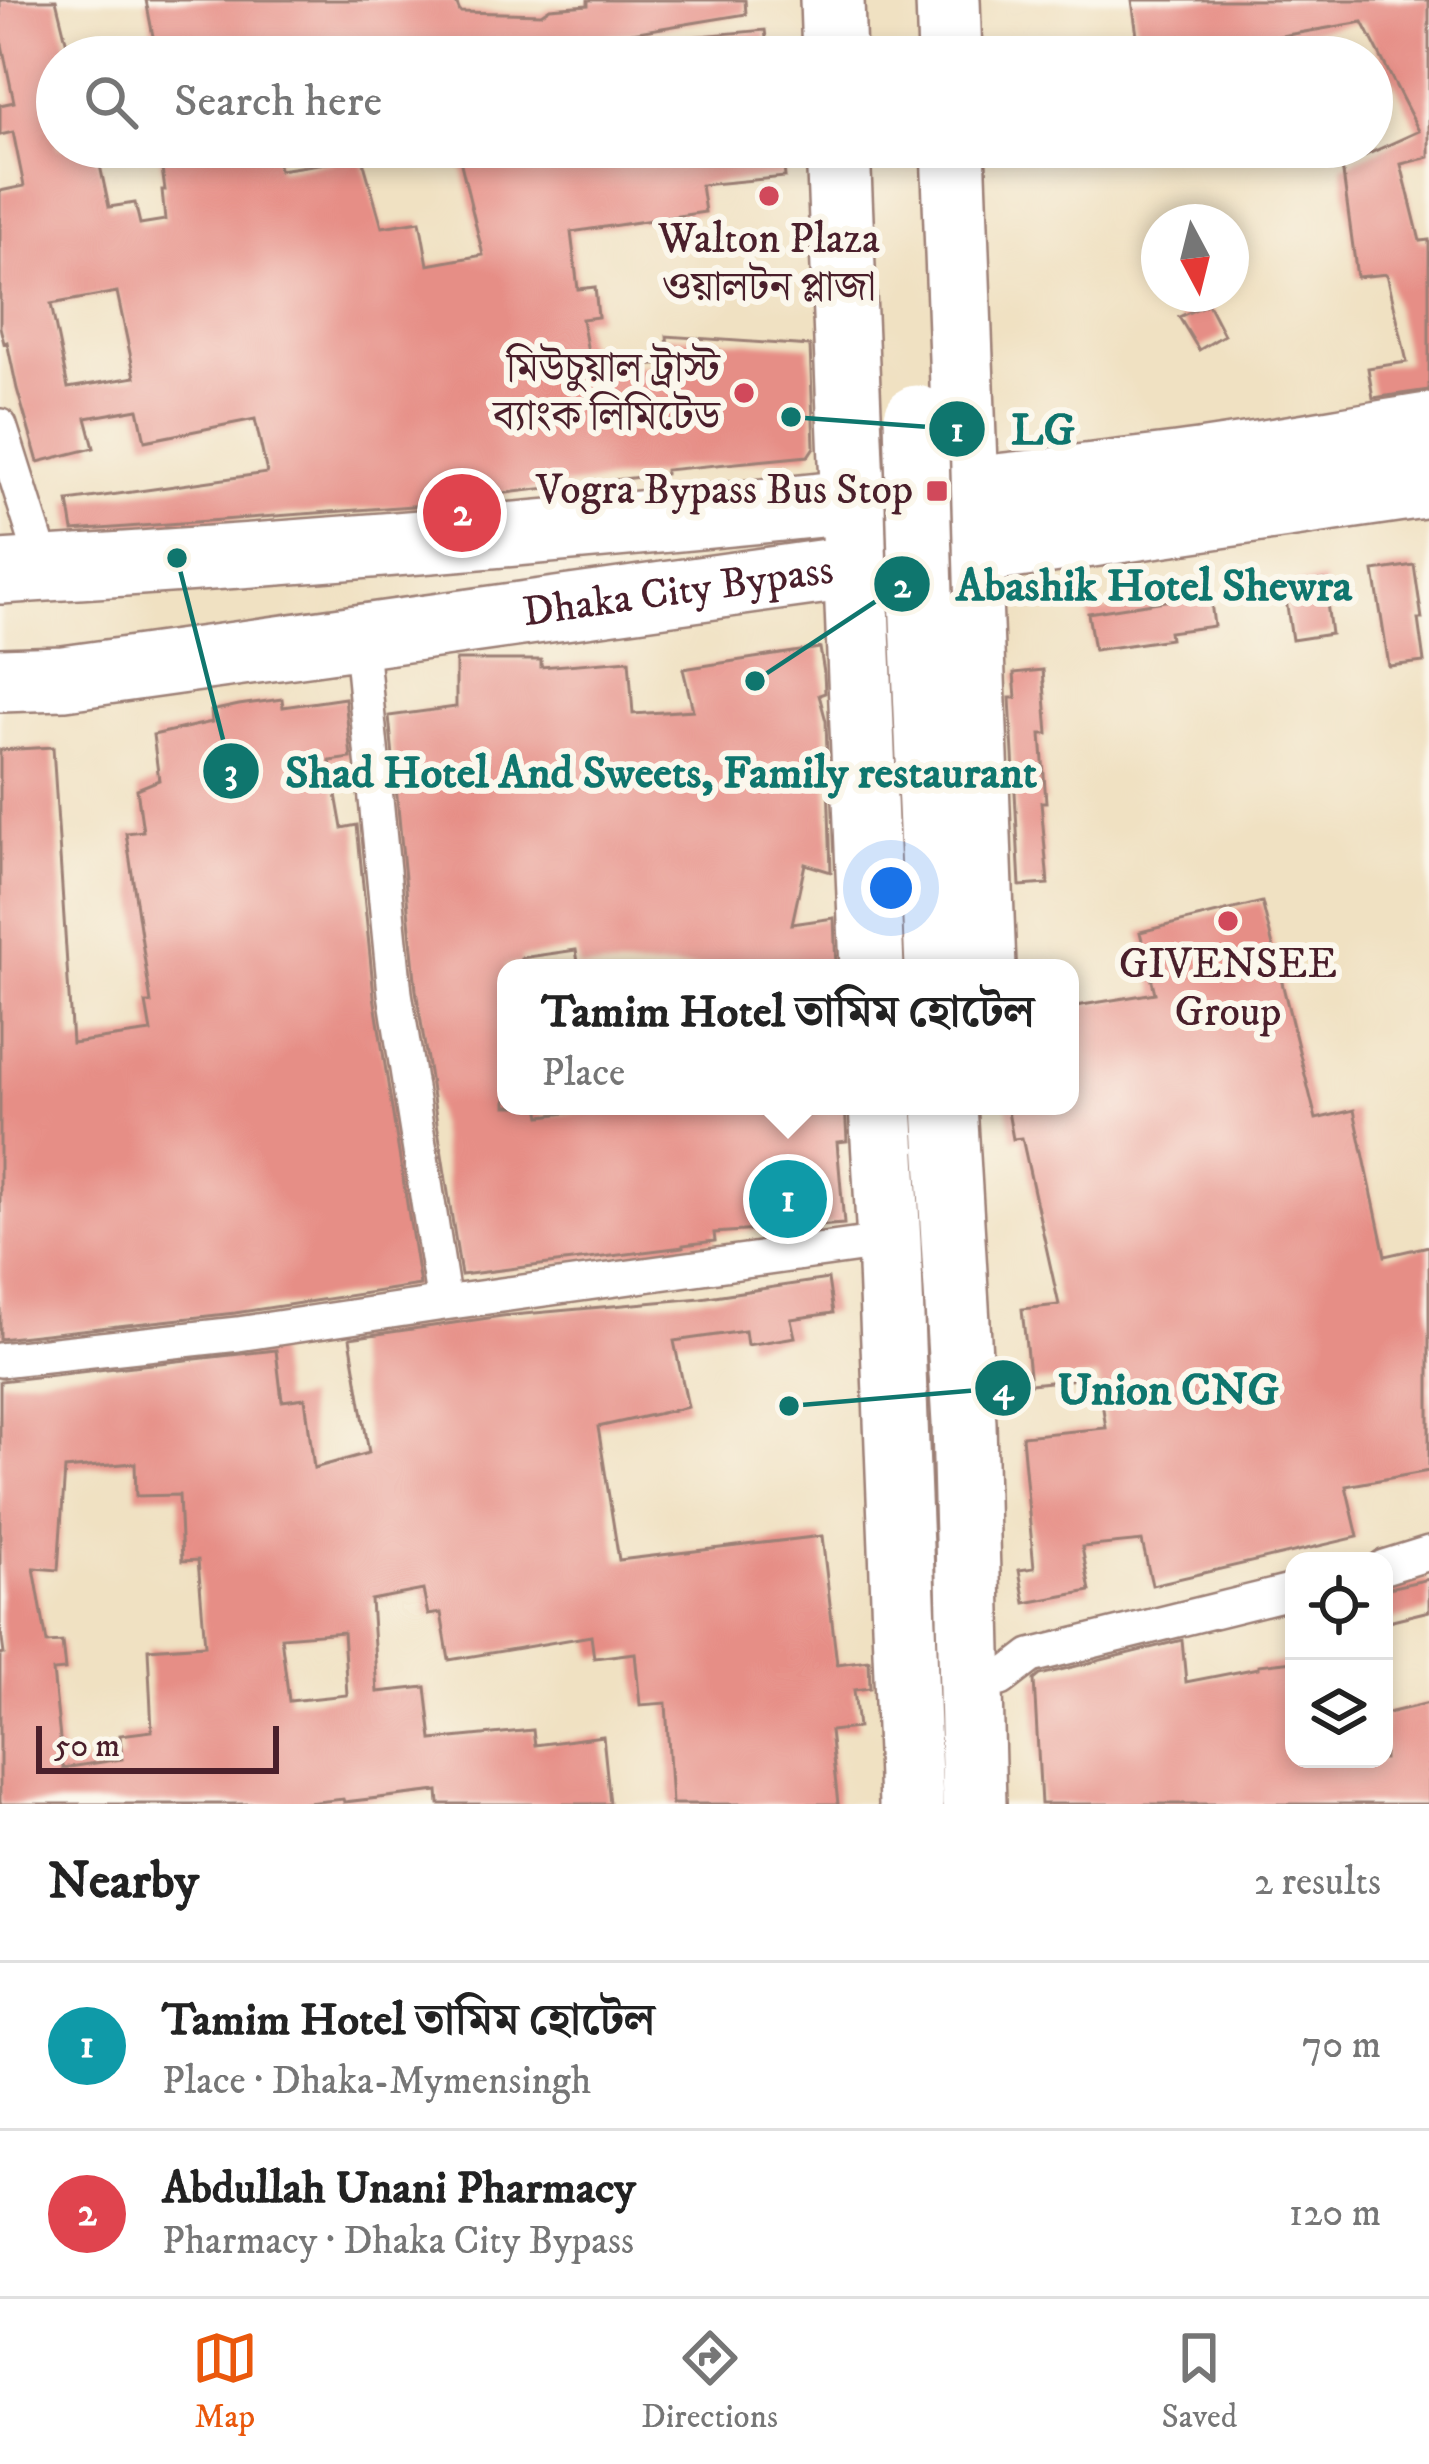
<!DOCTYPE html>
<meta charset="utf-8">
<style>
body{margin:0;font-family:"IM FELL DW Pica","Noto Serif Bengali",serif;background:#f2f2f2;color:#222}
.controls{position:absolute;right:36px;bottom:36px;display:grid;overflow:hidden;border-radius:24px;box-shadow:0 6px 18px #0003}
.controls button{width:108px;height:108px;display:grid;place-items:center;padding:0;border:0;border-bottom:3px solid #e0e0e0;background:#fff;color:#222;font:60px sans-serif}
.compass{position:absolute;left:1141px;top:204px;width:108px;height:108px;border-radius:50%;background:#fff;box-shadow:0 6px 18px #0003;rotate:173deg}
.scale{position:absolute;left:36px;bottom:30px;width:243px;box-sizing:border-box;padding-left:12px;border:6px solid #4a1f2b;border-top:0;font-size:33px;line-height:42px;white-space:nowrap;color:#4a1f2b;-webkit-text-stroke:9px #fbf7ec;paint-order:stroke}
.you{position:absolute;left:891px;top:888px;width:42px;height:42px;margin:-30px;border:9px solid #fff;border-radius:50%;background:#1a73e8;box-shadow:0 0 0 18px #1a73e833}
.badge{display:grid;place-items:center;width:78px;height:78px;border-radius:50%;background:#ea580c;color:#fff;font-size:39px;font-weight:700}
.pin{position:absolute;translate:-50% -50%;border:6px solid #fff;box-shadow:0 3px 12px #0006}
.popup{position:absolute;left:497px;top:959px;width:582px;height:156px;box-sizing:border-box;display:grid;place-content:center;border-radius:24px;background:#fff;filter:drop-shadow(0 3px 9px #0005);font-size:39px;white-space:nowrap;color:#767676}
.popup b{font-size:45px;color:#222}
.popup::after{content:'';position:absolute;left:50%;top:100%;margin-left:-24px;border:24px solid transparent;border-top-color:#fff}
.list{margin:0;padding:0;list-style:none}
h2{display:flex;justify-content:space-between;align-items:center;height:156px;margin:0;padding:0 48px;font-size:51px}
h2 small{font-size:39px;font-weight:400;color:#767676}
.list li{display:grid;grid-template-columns:78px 1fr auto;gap:36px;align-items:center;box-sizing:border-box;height:168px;padding:0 48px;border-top:3px solid #e0e0e0}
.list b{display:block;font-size:45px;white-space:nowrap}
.list p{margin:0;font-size:39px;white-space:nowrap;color:#767676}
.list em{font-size:39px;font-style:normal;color:#767676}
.icon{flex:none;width:66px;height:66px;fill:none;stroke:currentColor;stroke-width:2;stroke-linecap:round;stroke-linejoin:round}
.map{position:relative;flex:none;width:1429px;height:1804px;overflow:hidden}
.search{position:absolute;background:#fff;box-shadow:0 6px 18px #0003;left:36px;right:36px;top:36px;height:132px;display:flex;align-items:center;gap:30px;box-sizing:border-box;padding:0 42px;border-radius:66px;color:#767676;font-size:45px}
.sheet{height:492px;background:#fff}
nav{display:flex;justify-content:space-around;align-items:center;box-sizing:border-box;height:168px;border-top:3px solid #e0e0e0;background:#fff;font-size:33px;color:#767676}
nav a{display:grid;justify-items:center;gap:6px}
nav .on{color:#ea580c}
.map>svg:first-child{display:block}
</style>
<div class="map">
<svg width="1429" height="1804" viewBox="0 0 1429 1804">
<rect width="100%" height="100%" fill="#fbf7ec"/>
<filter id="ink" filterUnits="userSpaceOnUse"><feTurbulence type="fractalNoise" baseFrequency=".00833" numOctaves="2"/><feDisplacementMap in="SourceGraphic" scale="24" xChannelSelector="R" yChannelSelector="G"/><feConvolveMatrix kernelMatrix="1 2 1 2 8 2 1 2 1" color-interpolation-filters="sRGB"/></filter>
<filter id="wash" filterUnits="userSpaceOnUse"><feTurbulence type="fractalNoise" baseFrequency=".004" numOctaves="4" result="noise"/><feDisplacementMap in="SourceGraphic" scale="48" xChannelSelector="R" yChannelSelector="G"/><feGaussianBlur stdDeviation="2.7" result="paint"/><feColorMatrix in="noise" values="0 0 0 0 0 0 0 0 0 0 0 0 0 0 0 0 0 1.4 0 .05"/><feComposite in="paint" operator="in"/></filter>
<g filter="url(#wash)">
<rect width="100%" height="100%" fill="#f0e1c2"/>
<g id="blocks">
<path fill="#e68e86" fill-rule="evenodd" d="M0,0H56L70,57H57V147H96L109,207L135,203L140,224L165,220L162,190H165L159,147H275L279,170L333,162L332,158L360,150L382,227L420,221L428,265L483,255L457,147H782L785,177L701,185L705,212L571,232L578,289L595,287L598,317L582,319L591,369L669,364L667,336L810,346L814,447L808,456L665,470V474L439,501V504L73,531L68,501L267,473L255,419L145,441L138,409L86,418L94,448L38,462L17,389L7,342L4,343L0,327V191L24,186L13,132L0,135V105L14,102L0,35ZM117,292L135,377L68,388L51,304Z
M146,0H455L460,12L541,14L550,8L588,5V0H745L746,14L584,41L586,57H157Z
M1132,0H1429V157L1401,164L1420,241L1429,240V390L1373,398L1368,368L1407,362L1387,274L1357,277L1342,166L1419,131L1363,22L1246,42L1248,52L1208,57H1140Z
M765,30L768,54L677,57L676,38Z
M1208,304L1224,335L1199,350L1179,317Z
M1414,565L1422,619H1418L1424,662L1389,666L1374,571Z
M1324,580L1331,634L1292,640L1284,586Z
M1210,594L1214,626L1169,632L1170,639L1094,650L1088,613Z
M820,648L824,673L825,693L819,695L826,721L831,872L805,864L792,924L834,918L836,968H579L576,950L521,958L522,964L506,966V1106H539L541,1116L599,1109V1106H845L847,1141L837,1142L844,1224L714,1233L715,1241L683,1245V1247L461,1275L416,990L389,716L456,707V660H541V667L629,660L633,714L693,710L683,669Z
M1043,670L1048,734H1041L1046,802H1041L1048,884L1020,886L1010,698H1016L1014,673Z
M345,698L351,758L330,761L342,828L357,825L374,996L420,1285L235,1313L0,1339V750L53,747L72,1043L151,1032L146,1003H151L126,833L143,831L137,789L159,780L153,735L212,722L211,711L239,705L282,699L283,707Z
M1262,902L1316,1119L1354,1110L1385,1256L1429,1246V1471L1346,1486L1358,1537L1152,1585L1142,1541L1082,1547L1090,1591L1025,1603L1019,1570L1034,1568L1022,1436L1106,1428L1098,1377L1030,1384L1022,1309L1059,1305L1022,1138L1013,1139L1007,1106H1070V1007L1155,993L1140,932Z
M828,1279L833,1313L791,1319L795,1337L747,1345L745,1331L674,1341L688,1407L598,1427L619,1560L822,1536L837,1664L869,1660L870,1688L854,1690L858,1728L830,1731L838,1804H672L666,1703L640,1705L635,1653L594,1658L591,1636L449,1660L441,1613L428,1615L423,1590L371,1600L377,1692L426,1687L432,1740L533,1730L535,1745L603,1736L610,1804H439L438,1791L344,1802L343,1799L298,1804H0V1655L4,1654L0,1625V1381L276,1350L282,1401L305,1398L314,1468L369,1453L350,1338L502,1316L701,1298ZM135,1463L136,1496L179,1495L182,1561L198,1560L205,1645L148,1649L152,1731L120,1735L122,1759L63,1768L53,1671L65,1670L62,1642L47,1643L34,1568L58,1570L65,1469ZM343,1632L347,1695L289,1701L281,1637Z
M1429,1579V1611L1384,1622V1589Z
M1182,1640L1186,1682L1258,1668V1665L1294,1661V1759H1384V1714L1429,1703V1804H1041L1034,1680L1040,1675Z"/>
</g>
</g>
<g filter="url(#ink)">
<use href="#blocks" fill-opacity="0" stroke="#9d8076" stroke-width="3"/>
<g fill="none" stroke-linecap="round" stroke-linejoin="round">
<defs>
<path id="street" d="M0,426L45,569
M360,636L395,993L444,1303L889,1241
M0,1360L238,1334L444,1303
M1384,1567L1429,1553
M1001,1679L1031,1656L1294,1591"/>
<g id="highway">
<path d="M832,0L834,57"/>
<path d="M948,0L950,57"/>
<path d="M838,147L872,968"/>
<path d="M953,147L984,968"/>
<path d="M0,572C393,548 786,513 1177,465C1262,454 1345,438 1429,425"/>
<path d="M921,595L937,968"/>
<path id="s1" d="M0,680L64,678L856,567L970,553L1429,485"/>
<path d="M881,1106L889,1241L911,1804"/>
<path d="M945,1106L964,1423L974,1804"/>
</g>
</defs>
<use href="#street" stroke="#9d8076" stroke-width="38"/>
<use href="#highway" stroke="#9d8076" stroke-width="68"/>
<use href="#street" stroke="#fff" stroke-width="33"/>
<use href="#highway" stroke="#fff" stroke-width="63"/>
<defs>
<path id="highway-bridge" d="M916,417L921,595"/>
</defs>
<use href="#highway-bridge" stroke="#9d8076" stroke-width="68" stroke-linecap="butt"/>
<use href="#highway-bridge" stroke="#fff" stroke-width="63"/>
</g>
</g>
<g fill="#d1495b" stroke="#fbf7ec" stroke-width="4.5">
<circle cx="769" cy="196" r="12"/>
<circle cx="744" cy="393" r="12"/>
<rect x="925" y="479" width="24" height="24" rx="6"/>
<circle cx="1228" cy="921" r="12"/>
</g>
<g text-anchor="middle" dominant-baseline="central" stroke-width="12" stroke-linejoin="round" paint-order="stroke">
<g font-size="42" fill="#4a1f2b" stroke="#fbf7ec">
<text x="769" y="240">Walton Plaza<tspan x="769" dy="48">ওয়ালটন প্লাজা</tspan></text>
<text x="720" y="369" text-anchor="end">মিউচুয়াল ট্রাস্ট<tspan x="720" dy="48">ব্যাংক লিমিটেড</tspan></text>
<text x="913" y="491" text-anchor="end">Vogra Bypass Bus Stop</text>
<text x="1228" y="965">GIVENSEE<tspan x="1228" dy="48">Group</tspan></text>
</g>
<g font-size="42" fill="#4a1f2b" stroke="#fbf7ec">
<text stroke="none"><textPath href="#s1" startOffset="684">Dhaka City Bypass</textPath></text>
</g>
</g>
<path fill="none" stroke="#0f766e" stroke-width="4.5" d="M791 417L957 429M755 681L902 584M177 558L231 771M789 1406L1003 1388"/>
<g fill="#0f766e" stroke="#fbf7ec" stroke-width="4.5">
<circle cx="791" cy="417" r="12"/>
<circle cx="755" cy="681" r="12"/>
<circle cx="177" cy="558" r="12"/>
<circle cx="789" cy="1406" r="12"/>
<circle cx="957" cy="429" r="30"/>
<circle cx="902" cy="584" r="30"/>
<circle cx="231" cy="771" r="30"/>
<circle cx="1003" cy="1388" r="30"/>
</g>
<g font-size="36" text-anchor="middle" font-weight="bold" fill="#fff">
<text x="957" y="441">1</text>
<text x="902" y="597">2</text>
<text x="231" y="783">3</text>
<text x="1003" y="1400">4</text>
</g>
<g font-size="45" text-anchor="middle" font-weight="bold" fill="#0f766e" stroke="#fbf7ec" stroke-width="12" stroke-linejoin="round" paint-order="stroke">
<text x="1043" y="444">LG</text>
<text x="1154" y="600">Abashik Hotel Shewra</text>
<text x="661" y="787">Shad Hotel And Sweets, Family restaurant</text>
<text x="1168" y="1404">Union CNG</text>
</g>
</svg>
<div class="controls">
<button><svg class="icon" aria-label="locate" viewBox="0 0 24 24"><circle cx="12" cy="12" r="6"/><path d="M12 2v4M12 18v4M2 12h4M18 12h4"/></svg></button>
<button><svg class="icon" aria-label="layers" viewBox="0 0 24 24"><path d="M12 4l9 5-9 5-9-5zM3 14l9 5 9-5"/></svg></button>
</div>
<svg class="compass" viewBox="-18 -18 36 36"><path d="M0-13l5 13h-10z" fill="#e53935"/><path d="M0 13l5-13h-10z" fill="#767676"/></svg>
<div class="scale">50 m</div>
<div class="you"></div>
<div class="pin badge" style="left:788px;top:1199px;background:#0f9aa8">1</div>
<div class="popup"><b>Tamim Hotel তামিম হোটেল</b>Place</div>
<div class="pin badge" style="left:462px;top:513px;background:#e0444e">2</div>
<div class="search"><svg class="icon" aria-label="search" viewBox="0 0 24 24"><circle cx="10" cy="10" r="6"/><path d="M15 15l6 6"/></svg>Search here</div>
</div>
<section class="sheet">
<h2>Nearby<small>2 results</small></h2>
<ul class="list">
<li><span class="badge" style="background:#0f9aa8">1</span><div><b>Tamim Hotel তামিম হোটেল</b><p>Place · Dhaka-Mymensingh</p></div><em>70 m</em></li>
<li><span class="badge" style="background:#e0444e">2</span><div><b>Abdullah Unani Pharmacy</b><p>Pharmacy · Dhaka City Bypass</p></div><em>120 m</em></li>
</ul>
</section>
<nav>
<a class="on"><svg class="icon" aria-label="map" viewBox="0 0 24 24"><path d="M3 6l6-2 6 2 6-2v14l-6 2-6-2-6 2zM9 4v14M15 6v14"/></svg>Map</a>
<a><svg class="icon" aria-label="directions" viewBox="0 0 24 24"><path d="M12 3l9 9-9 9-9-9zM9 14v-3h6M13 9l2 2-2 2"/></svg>Directions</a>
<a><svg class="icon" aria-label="saved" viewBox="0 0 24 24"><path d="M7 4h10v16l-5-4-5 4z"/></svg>Saved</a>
</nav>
